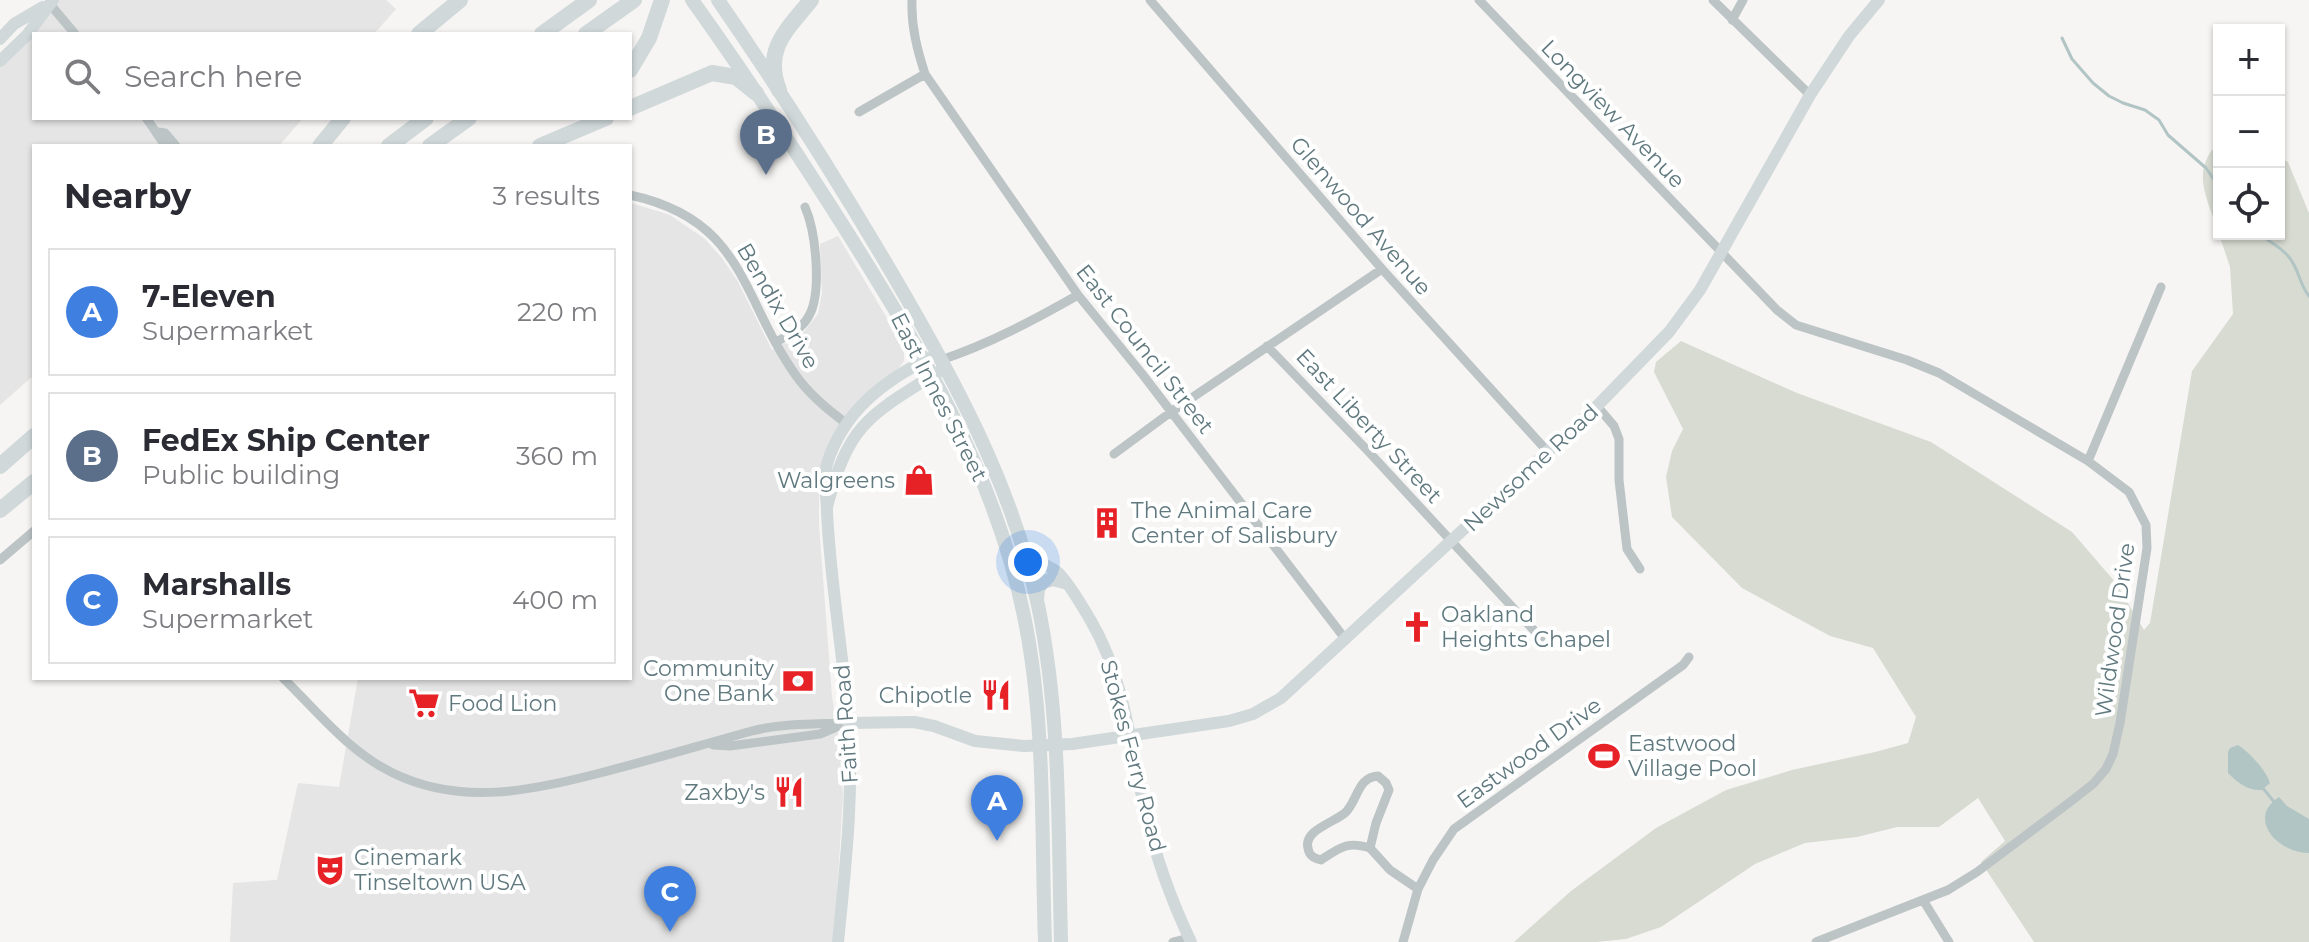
<!DOCTYPE html>
<meta charset="utf-8">
<style>
body{margin:0;font-family:Montserrat,sans-serif;background:#f2f2f3;color:#2b2b33}
.controls{position:absolute;right:24px;top:24px;display:grid;overflow:hidden;border-radius:0px;box-shadow:0 2px 6px #0004}
.controls button{width:72px;height:72px;display:grid;place-items:center;padding:0;border:0;border-bottom:2px solid #e1e1e2;background:#fff;color:#2b2b33;font:40px sans-serif}
.you{position:absolute;left:1028px;top:562px;width:28px;height:28px;margin:-20px;border:6px solid #fff;border-radius:50%;background:#1a73e8;box-shadow:0 0 0 12px #1a73e833}
.badge{display:grid;place-items:center;width:52px;height:52px;border-radius:50%;background:#e72226;color:#fff;font-size:26px;font-weight:700}
.pin{position:absolute;translate:-50% -66px;filter:drop-shadow(0 2px 4px #0008)}
.pin::after{content:'';position:absolute;top:42px;width:28px;height:24px;background:inherit;clip-path:polygon(0 0,100% 0,50% 100%)}
.list{margin:0;padding:0;list-style:none}
h2{display:flex;justify-content:space-between;align-items:center;height:104px;margin:0;padding:0 32px;font-size:34px}
h2 small{font-size:26px;font-weight:400;color:#7c7c81}
.list li{display:grid;grid-template-columns:52px 1fr auto;gap:24px;align-items:center;box-sizing:border-box;height:128px;margin:0 16px 16px;padding:0 16px;border:2px solid #e1e1e2;border-radius:0px}
.list b{display:block;font-size:30px;white-space:nowrap}
.list p{margin:0;font-size:26px;white-space:nowrap;color:#7c7c81}
.list em{font-size:26px;font-style:normal;color:#7c7c81}
.icon{flex:none;width:44px;height:44px;fill:none;stroke:currentColor;stroke-width:2;stroke-linecap:round;stroke-linejoin:round}
.map{position:relative;flex:none;width:2309px;height:942px;overflow:hidden}
.search{position:absolute;background:#fff;box-shadow:0 2px 6px #0004;left:32px;top:32px;width:600px;height:88px;display:flex;align-items:center;gap:20px;box-sizing:border-box;padding:0 28px;border-radius:0px;color:#7c7c81;font-size:30px}
.panel{position:absolute;background:#fff;box-shadow:0 2px 6px #0004;left:32px;top:144px;width:600px;height:536px;border-radius:0px}
.map>svg:first-child{display:block}
</style>
<div class="map">
<svg width="2309" height="942" viewBox="0 0 2309 942">
<rect width="100%" height="100%" fill="#f6f5f3"/>
<path fill="#e4e5e4" d="M52,0H386L396,9L374,34H34V118H303L279,146H34V375L0,405V61Z
M631,203L670,215L705,239L722,258L737,280L772,350L801,335L818,314L822,293L820,244L838,236L906,350L904,351V361L899,368L870,391L819,485V525L832,696L841,754L843,796L834,942H230L233,883L277,880L298,783L339,787L358,678H630Z"/>
<path fill="#d8dbd2" d="M2217,144H2219V233C2208,200 2190,173 2217,144Z
M2279,157L2288,162L2309,213V942H2034L1981,862L2005,841L1978,798L1939,827H1897L1857,837L1805,843L1755,864L1661,927L1626,939L1596,942H1514L1571,891L1656,828L1726,790L1792,770L1875,752L1908,743L1916,717L1873,648L1830,636L1742,588L1672,517L1666,477L1672,451L1683,429L1654,372L1656,362L1681,341L1797,393L1931,442L2072,532L2116,583L2144,630L2150,623L2192,371L2233,314L2230,267L2219,234H2279Z"/>
<path fill="#b2c5c5" d="M2238,745C2250,753 2266,770 2270,783L2262,790C2248,791 2238,783 2228,773V752L2230,748Z
M2279,797L2287,806L2309,819V853C2280,854 2245,819 2279,797Z"/>
<g fill="none" stroke-linecap="round" stroke-linejoin="round">
<path stroke="#b2c5c5" stroke-width="3" d="M2062,38L2072,59L2093,83L2109,96L2123,103L2145,110L2159,120L2168,135L2206,168L2219,187
M2260,234C2270,243 2284,248 2291,260C2299,271 2300,285 2309,296
M2262,787L2275,803"/>
<path stroke="#bdc4c6" stroke-width="9" d="M912,0C911,26 917,49 925,74L1078,295L1143,375L1346,640
M1150,0L1382,269L1548,452
M1479,0L1777,310L1796,325L1907,360L1939,373L2088,461L2129,492L2146,525L2147,548L2120,723L2113,754L2106,769L2093,784L2070,802L1977,872L1948,890L1816,942
M1713,0L1810,95
M49,3L75,34
M1732,20L1743,0
M859,112L925,74
M146,118C154,128 158,137 166,146
M158,132L165,133L176,146
M630,195C746,220 740,298 797,377C810,395 828,410 846,423
M776,342C787,336 800,330 807,319C823,297 816,232 805,207
M1267,346L1368,451L1541,638
M941,360C989,344 1034,320 1078,295
M1597,406L1614,426L1619,439V480L1627,549L1640,569
M1114,454L1171,412L1382,269
M2088,461L2161,287
M0,560L34,531
M283,678C317,711 349,752 393,773C460,806 531,791 600,773C651,760 701,745 752,731C782,723 817,724 848,723
M713,745L730,746L820,734L839,726
M1378,776L1386,783L1389,790L1376,823L1370,848C1347,841 1341,847 1321,860C1314,858 1309,856 1308,848C1303,830 1336,822 1346,812C1358,799 1358,777 1378,776Z
M1370,848L1390,870L1418,889
M1923,900L1949,942
M1173,942L1189,938
M1403,942L1418,889L1433,860L1454,829L1683,665L1689,657"/>
<path stroke="#d0d8d9" stroke-width="12" d="M0,39L14,24L43,7
M0,61L27,35L53,0
M827,507C849,422 870,415 940,371
M1025,552C1033,563 1045,563 1056,571C1066,578 1084,609 1091,621C1125,679 1131,750 1146,815C1156,858 1172,902 1191,942
M848,723L914,722L934,726L975,741L1024,746L1072,744L1229,721L1253,714L1281,698L1597,406L1669,332L1700,290L1810,95L1849,36L1879,0
M838,942C846,863 855,785 847,705C841,641 830,576 827,512C827,495 822,481 827,464C843,412 883,381 930,358"/>
<path stroke="#d0d8d9" stroke-width="14" d="M692,0C745,74 795,150 844,227C920,348 995,473 1024,616C1046,722 1041,834 1045,942
M718,0C780,90 838,181 893,275C954,379 1012,485 1038,605C1061,715 1058,830 1061,942
M1037,600L1038,589L1043,582L1053,579L1064,582"/>
<path stroke="#d0d8d9" stroke-width="16" d="M419,34L460,0
M542,34L589,0
M586,34L634,0
M630,70L649,38L662,0
M779,90C763,49 787,30 811,0
M630,108L712,73L736,77L756,93
M320,146L343,118
M389,146L426,118
M430,146L469,118
M540,146L606,118
M0,466L34,436
M0,510L34,482"/>
</g>
<defs>
<symbol id="shop-bare" viewBox="-9 -9 18 18"><path d="M-5-2.5h2.3a2.7 3.5 0 0 1 5.4 0H5L5.5 6h-11ZM-1.5-2.5h3a1.5 2.3 0 0 0-3 0Z" fill="#e72226" stroke="#fff" stroke-width="2.5" paint-order="stroke"/></symbol>
<symbol id="building-bare" viewBox="-9 -9 18 18"><path d="M-4-6H4V6H1V3H-1V6H-4ZM-2.5-4.3h1.7v1.8h-1.7ZM.8-4.3h1.7v1.8H.8ZM-2.5-1h1.7V.8h-1.7ZM.8-1h1.7V.8H.8Z" fill="#e72226" stroke="#fff" stroke-width="2.5" paint-order="stroke"/></symbol>
<symbol id="church-bare" viewBox="-9 -9 18 18"><path d="M-1.2-6h2.4v3.5h3.3v2.4h-3.3V6h-2.4V-.1h-3.3v-2.4h3.3Z" fill="#e72226" stroke="#fff" stroke-width="2.5" paint-order="stroke"/></symbol>
<symbol id="bank-bare" viewBox="-9 -9 18 18"><path d="M-6-4H6V4H-6ZM0-2.3a2.3 2.3 0 1 0 0 4.6a2.3 2.3 0 1 0 0-4.6Z" fill="#e72226" stroke="#fff" stroke-width="2.5" paint-order="stroke"/></symbol>
<symbol id="restaurant-bare" viewBox="-9 -9 18 18"><path d="M-5-6h1v4h1v-4h1v4h1v-4h1v5L-1.5 .5V6h-2V.5L-5-1ZM5-6V6H3V1.5H1.5Q1.5-4 5-6Z" fill="#e72226" stroke="#fff" stroke-width="2.5" paint-order="stroke"/></symbol>
<symbol id="supermarket-bare" viewBox="-9 -9 18 18"><path d="M-6-5.5h2.5l.6 2H6L4.5 2H-2.5L-4.4-4H-6ZM-1.5 3.2a1.3 1.3 0 1 0 .1 0ZM3 3.2a1.3 1.3 0 1 0 .1 0Z" fill="#e72226" stroke="#fff" stroke-width="2.5" paint-order="stroke"/></symbol>
<symbol id="stadium-bare" viewBox="-9 -9 18 18"><path d="M0-5a6.5 5 0 1 0 0 10a6.5 5 0 1 0 0-10ZM-3.5-1.8h7v3.6h-7Z" fill="#e72226" stroke="#fff" stroke-width="2.5" paint-order="stroke"/></symbol>
<symbol id="theatre-bare" viewBox="-9 -9 18 18"><path d="M-5-5.5Q0-4 5-5.5V0Q5 5 0 6Q-5 5-5 0ZM-3.3-2.5H-1v1.5H-3.3ZM1-2.5H3.3v1.5H1ZM-2.8 1Q0 5.5 2.8 1Z" fill="#e72226" stroke="#fff" stroke-width="2.5" paint-order="stroke"/></symbol>
</defs>
<g fill-rule="evenodd">
<use href="#shop-bare" x="897" y="458" width="44" height="44"/>
<use href="#building-bare" x="1085" y="501" width="44" height="44"/>
<use href="#church-bare" x="1395" y="605" width="44" height="44"/>
<use href="#bank-bare" x="776" y="659" width="44" height="44"/>
<use href="#restaurant-bare" x="974" y="673" width="44" height="44"/>
<use href="#supermarket-bare" x="402" y="681" width="44" height="44"/>
<use href="#stadium-bare" x="1582" y="734" width="44" height="44"/>
<use href="#restaurant-bare" x="767" y="770" width="44" height="44"/>
<use href="#theatre-bare" x="308" y="848" width="44" height="44"/>
</g>
<g text-anchor="middle" dominant-baseline="central" stroke-width="8" stroke-linejoin="round" paint-order="stroke">
<g font-size="22" fill="#60797f" stroke="#fff">
<text transform="translate(1613 114) rotate(46)">Longview Avenue</text>
<text transform="translate(1361 216) rotate(49)">Glenwood Avenue</text>
<text transform="translate(778 306) rotate(60)">Bendix Drive</text>
<text transform="translate(1145 349) rotate(52)">East Council Street</text>
<text transform="translate(939 397) rotate(63)">East Innes Street</text>
<text transform="translate(1369 426) rotate(47)">East Liberty Street</text>
<text transform="translate(1531 468) rotate(-43)">Newsome Road</text>
<text transform="translate(2115 630) rotate(-82)">Wildwood Drive</text>
<text transform="translate(846 724) rotate(-94)">Faith Road</text>
<text transform="translate(1529 753) rotate(-36)">Eastwood Drive</text>
<text transform="translate(1133 756) rotate(75)">Stokes Ferry Road</text>
</g>
<g font-size="22" fill="#60797f" stroke="#fff" text-anchor="start">
<text x="895" y="480" text-anchor="end">Walgreens</text>
<text x="1131" y="510">The Animal Care<tspan x="1131" dy="25">Center of Salisbury</tspan></text>
<text x="1441" y="614">Oakland<tspan x="1441" dy="25">Heights Chapel</tspan></text>
<text x="774" y="668" text-anchor="end">Community<tspan x="774" dy="25">One Bank</tspan></text>
<text x="972" y="695" text-anchor="end">Chipotle</text>
<text x="448" y="703">Food Lion</text>
<text x="1628" y="743">Eastwood<tspan x="1628" dy="25">Village Pool</tspan></text>
<text x="765" y="792" text-anchor="end">Zaxby's</text>
<text x="354" y="857">Cinemark<tspan x="354" dy="25">Tinseltown USA</tspan></text>
</g>
</g>
</svg>
<div class="controls">
<button>+</button>
<button>−</button>
<button><svg class="icon" aria-label="locate" viewBox="0 0 24 24"><circle cx="12" cy="12" r="6"/><path d="M12 2v4M12 18v4M2 12h4M18 12h4"/></svg></button>
</div>
<div class="you"></div>
<div class="pin badge" style="left:997px;top:841px;background:#3f7fe0">A</div>
<div class="pin badge" style="left:766px;top:175px;background:#5c6f8a">B</div>
<div class="pin badge" style="left:670px;top:932px;background:#3f7fe0">C</div>
<div class="search"><svg class="icon" aria-label="search" viewBox="0 0 24 24"><circle cx="10" cy="10" r="6"/><path d="M15 15l6 6"/></svg>Search here</div>
<section class="panel">
<h2>Nearby<small>3 results</small></h2>
<ul class="list">
<li><span class="badge" style="background:#3f7fe0">A</span><div><b>7-Eleven</b><p>Supermarket</p></div><em>220 m</em></li>
<li><span class="badge" style="background:#5c6f8a">B</span><div><b>FedEx Ship Center</b><p>Public building</p></div><em>360 m</em></li>
<li><span class="badge" style="background:#3f7fe0">C</span><div><b>Marshalls</b><p>Supermarket</p></div><em>400 m</em></li>
</ul>
</section>
</div>
